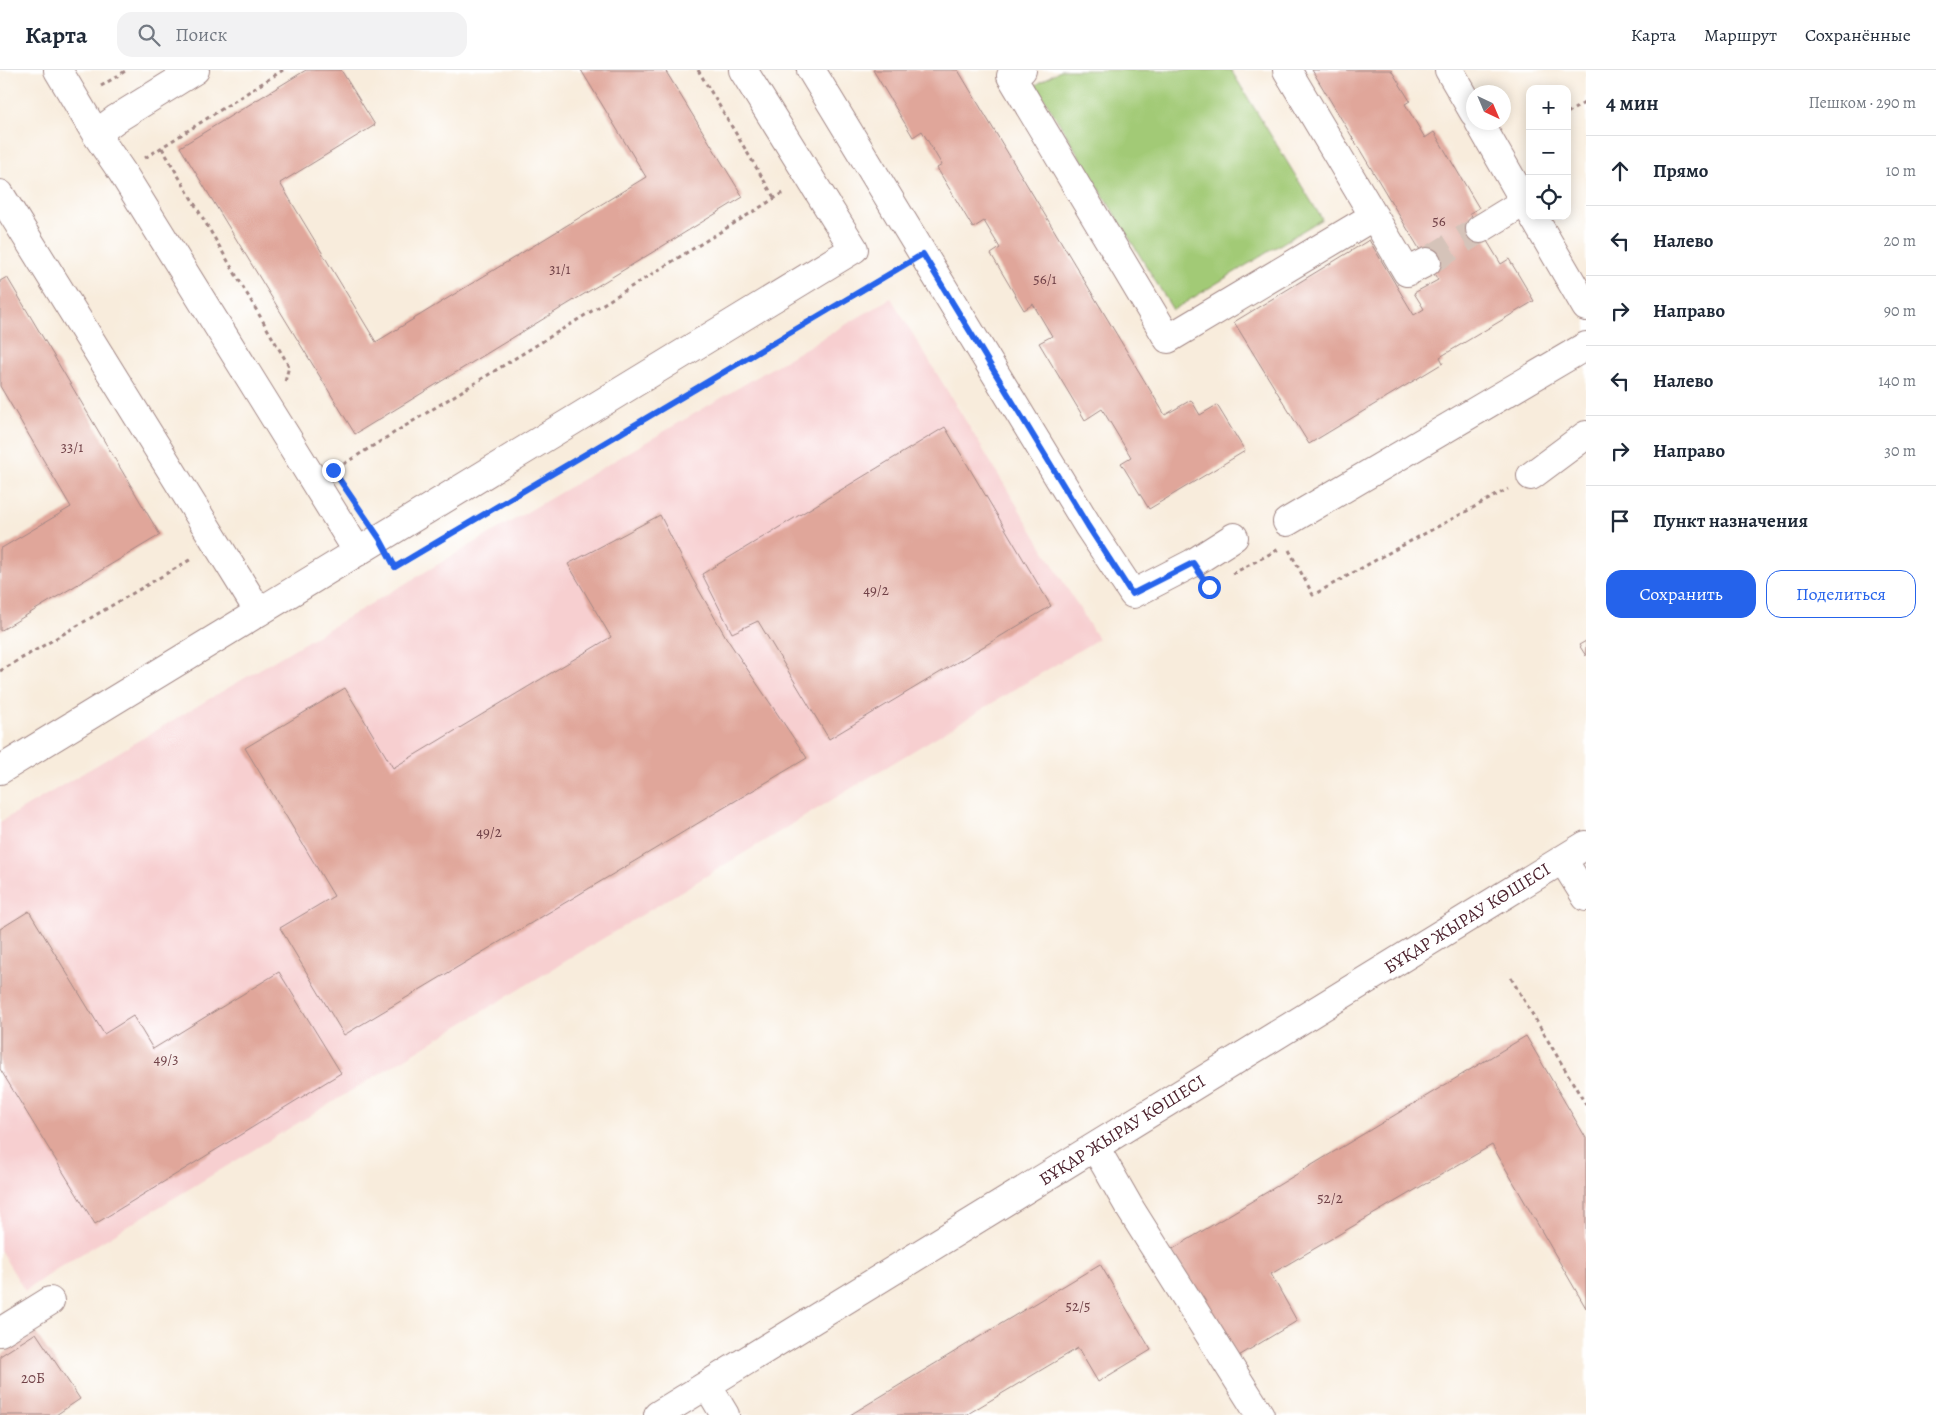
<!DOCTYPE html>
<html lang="ru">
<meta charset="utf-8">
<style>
body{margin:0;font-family:Alegreya,serif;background:#f2f2f3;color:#1f2937}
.controls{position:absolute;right:15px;top:15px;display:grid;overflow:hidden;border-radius:10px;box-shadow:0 2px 12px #0003}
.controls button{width:45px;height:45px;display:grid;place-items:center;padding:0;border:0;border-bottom:1px solid #e0e1e3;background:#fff;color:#1f2937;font:25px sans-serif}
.compass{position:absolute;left:1466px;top:15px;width:45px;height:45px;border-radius:50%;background:#fff;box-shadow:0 2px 12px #0003;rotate:136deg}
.stop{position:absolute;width:15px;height:15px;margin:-11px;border:4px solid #2563eb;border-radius:50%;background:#fff}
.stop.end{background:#2563eb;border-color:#fff;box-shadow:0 1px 5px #0008}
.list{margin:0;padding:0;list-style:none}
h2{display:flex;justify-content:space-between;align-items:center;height:65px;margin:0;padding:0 20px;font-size:21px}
h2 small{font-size:16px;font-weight:400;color:#747a83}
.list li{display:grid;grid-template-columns:32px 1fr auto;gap:15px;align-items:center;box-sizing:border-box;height:70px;padding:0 20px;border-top:1px solid #e0e1e3}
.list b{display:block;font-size:19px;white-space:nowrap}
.list em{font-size:16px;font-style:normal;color:#747a83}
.actions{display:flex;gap:10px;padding:15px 20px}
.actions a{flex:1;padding:11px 0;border:1px solid #2563eb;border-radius:15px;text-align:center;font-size:18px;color:#2563eb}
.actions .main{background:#2563eb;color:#fff}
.icon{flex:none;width:28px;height:28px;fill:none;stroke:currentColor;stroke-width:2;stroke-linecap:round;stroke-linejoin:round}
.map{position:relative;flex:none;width:1586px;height:1345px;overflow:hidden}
header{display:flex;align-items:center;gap:30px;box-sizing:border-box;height:70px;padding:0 25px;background:#fff;border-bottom:1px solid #e0e1e3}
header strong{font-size:24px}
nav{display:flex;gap:28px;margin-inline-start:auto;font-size:18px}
.search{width:350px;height:45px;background:#f2f2f3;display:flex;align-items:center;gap:12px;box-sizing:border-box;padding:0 18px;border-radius:15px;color:#747a83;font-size:19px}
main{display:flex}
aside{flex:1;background:#fff}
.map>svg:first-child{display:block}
</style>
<header>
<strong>Карта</strong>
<div class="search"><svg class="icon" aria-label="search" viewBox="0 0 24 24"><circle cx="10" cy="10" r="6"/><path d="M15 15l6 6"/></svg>Поиск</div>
<nav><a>Карта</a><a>Маршрут</a><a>Сохранённые</a></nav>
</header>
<main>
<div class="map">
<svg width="1586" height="1345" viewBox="0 0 1586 1345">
<rect width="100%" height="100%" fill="#fff"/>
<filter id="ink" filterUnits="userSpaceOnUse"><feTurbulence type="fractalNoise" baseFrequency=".02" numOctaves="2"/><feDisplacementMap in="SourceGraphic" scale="10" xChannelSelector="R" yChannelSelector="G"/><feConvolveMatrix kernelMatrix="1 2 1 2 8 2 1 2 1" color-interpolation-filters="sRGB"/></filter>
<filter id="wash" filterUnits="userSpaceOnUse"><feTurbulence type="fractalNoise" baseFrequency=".0096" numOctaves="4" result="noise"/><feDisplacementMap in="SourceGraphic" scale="20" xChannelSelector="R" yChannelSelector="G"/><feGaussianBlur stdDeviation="1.12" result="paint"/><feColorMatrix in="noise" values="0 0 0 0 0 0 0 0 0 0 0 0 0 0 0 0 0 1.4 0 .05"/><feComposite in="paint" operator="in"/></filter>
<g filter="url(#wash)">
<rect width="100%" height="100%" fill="#f8ecdc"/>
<path fill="#f7cfd0" d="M891,228L1098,569L55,1200L25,1221L0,1180V752Z"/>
<path fill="#a2ca76" stroke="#767450" d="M1060,0H1231L1322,149L1173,240L1036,15Z"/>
<g id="blocks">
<path fill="#e0a69a" d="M306,0H341L375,55L280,113L376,272L646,107L581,0H665L743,127L355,364L180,77Z
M873,0H958L1165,345L1191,330L1200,345L1217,335L1245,381L1149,439L1121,393L1131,387L1102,339L1085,350L1039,273L1052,266L1033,234L1024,240L991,184L1000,178L984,151L973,158L937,98L942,95L922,61L913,67Z
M1312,0H1391L1410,31L1405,34L1425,68L1434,62L1479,138L1470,143L1501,194L1509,189L1534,231L1440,287L1443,293L1309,374L1234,252L1369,170L1414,245L1424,239L1414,223L1438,210Z
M7,207L160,465L0,561V479L71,437L0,316V211Z
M945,357L1051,536L829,669L758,551L732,563L702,504Z
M660,445L692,508L727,569L807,688L344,965L280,858L334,826L245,678L345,618L393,698L611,567L568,494Z
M1586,571V586L1579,575Z
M29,841L104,964L133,946L153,979L279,902L341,1003L95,1154L0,999V859Z
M1526,966L1586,1068V1238L1492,1075L1271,1204L1297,1251L1237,1287L1171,1180Z
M1100,1194L1151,1280L1098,1312L1078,1278L966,1345H850Z
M36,1263L80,1329L56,1345H0V1286Z"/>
</g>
</g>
<g filter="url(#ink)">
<use href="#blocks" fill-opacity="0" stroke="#a18684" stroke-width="1"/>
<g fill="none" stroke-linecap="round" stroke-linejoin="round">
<path stroke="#d5c3b9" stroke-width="28" stroke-dasharray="28 14" stroke-linecap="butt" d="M1427,192L1480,159"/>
<defs>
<path id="minor" d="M58,0L96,64L122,102L358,482
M811,0L1088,456L1133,524L1193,493L1234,467
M1022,0L1011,6L1168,269L1374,146
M1287,0L1407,202L1427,192
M1449,0L1474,43
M1479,52L1530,141
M96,64L116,49L195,0
M0,124L259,542
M1533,146L1586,237
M1480,159L1524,132
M1531,406L1586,365
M1287,452L1586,276
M0,700L854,179L743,0
M1563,790L1586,827
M1095,1077L1131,1140L1260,1345
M0,1262L50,1231
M707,1315L725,1345
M658,1345L1586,775"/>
</defs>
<use href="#minor" stroke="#a18684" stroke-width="30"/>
<path stroke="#a18684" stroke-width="3" stroke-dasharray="4 4" stroke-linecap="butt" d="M698,0L775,129
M101,16L127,0
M1567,43L1586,32
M162,78L289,296L285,312
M145,88L283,0
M337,398L785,122
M1289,480L1313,525L1394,480L1508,419
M393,493L395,497L898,199
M1232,504L1279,479
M0,601L193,488
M1511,908L1586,1035"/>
<use href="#minor" stroke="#fff" stroke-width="28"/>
</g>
</g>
<g fill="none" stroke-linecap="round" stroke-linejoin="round" filter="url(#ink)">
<path stroke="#2563eb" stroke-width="6" d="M333,400L380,469L395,497L923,184L1088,456L1132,524L1193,493L1209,517"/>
</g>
<g text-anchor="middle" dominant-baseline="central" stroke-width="4" stroke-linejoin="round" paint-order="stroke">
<g font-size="15" fill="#704147">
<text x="1439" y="151">56</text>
<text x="560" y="199">31/1</text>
<text x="1045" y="209">56/1</text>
<text x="72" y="377">33/1</text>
<text x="876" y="520">49/2</text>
<text x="489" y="762">49/2</text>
<text x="166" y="989">49/3</text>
<text x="1330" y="1128">52/2</text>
<text x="1078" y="1236">52/5</text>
<text x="33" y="1308">20Б</text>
</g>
<g font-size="18" fill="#4a1f2b" stroke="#fff">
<text transform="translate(1467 848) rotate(-32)">БҰҚАР ЖЫРАУ КӨШЕСІ</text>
<text transform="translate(1122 1060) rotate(-32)">БҰҚАР ЖЫРАУ КӨШЕСІ</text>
</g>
</g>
</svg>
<div class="controls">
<button>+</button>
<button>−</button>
<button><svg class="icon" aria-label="locate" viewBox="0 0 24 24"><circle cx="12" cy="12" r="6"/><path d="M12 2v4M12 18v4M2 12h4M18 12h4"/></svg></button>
</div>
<svg class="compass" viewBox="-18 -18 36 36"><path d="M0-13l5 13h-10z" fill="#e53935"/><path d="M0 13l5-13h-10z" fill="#747a83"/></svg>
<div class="stop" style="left:1209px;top:517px"></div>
<div class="stop end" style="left:333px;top:400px"></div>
</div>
<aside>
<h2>4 мин<small>Пешком · 290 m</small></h2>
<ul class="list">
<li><svg class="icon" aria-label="ahead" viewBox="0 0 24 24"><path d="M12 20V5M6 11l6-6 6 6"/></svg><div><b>Прямо</b></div><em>10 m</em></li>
<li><svg class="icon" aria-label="left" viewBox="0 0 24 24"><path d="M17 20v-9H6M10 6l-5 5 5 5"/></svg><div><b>Налево</b></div><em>20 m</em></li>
<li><svg class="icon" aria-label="right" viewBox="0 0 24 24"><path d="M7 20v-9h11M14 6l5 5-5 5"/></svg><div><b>Направо</b></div><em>90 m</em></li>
<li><svg class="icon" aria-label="left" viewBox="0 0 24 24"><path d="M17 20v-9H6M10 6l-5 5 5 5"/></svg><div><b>Налево</b></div><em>140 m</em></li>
<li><svg class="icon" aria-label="right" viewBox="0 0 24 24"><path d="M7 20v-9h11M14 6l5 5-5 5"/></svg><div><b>Направо</b></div><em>30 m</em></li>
<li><svg class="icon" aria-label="arrive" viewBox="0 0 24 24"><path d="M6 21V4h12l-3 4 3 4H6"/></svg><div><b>Пункт назначения</b></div></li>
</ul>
<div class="actions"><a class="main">Сохранить</a><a>Поделиться</a></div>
</aside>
</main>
